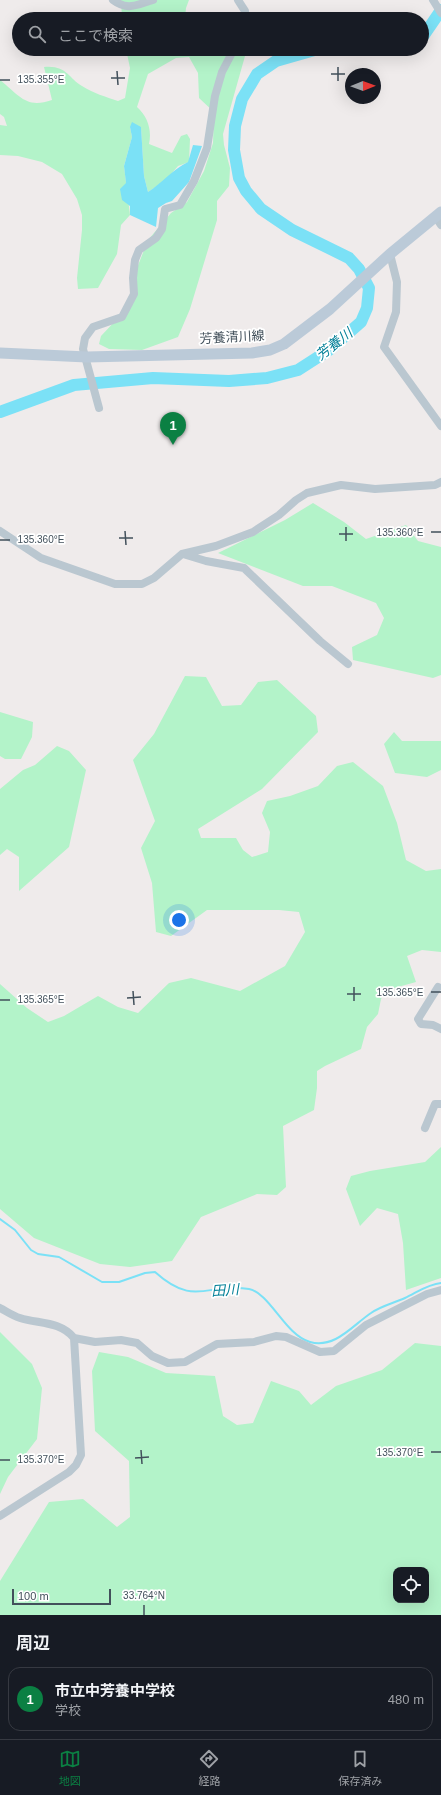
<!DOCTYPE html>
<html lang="ja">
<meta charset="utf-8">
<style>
body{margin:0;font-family:Helvetica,"Noto Sans JP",sans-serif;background:#242831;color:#f1f3f6}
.controls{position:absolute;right:12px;bottom:12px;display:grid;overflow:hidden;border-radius:8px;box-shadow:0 4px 16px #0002}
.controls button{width:36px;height:36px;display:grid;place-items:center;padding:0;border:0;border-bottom:1px solid #363941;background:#171b24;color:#f1f3f6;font:20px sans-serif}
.compass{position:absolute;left:345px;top:68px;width:36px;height:36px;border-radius:50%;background:#171b24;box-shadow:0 4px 16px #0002;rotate:89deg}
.scale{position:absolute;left:12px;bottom:10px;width:99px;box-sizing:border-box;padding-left:4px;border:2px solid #42505b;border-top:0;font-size:11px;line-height:14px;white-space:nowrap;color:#42505b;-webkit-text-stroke:3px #fff;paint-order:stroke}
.you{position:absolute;left:179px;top:920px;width:14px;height:14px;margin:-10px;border:3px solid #fff;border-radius:50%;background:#1a73e8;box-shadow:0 0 0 6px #1a73e833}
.badge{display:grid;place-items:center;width:26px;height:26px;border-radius:50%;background:#0b8043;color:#fff;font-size:13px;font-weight:700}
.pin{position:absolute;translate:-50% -33px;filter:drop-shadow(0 1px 2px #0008)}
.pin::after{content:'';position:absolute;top:21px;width:14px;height:12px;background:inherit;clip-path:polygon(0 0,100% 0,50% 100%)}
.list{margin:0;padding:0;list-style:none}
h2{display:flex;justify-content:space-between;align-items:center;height:52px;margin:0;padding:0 16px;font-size:17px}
h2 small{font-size:13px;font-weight:400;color:#9ea1a6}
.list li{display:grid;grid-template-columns:26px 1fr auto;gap:12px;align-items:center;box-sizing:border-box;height:64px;margin:0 8px 8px;padding:0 8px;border:1px solid #363941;border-radius:12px}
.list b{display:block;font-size:15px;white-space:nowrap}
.list p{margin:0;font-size:13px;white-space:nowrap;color:#9ea1a6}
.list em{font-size:13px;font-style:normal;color:#9ea1a6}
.icon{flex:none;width:22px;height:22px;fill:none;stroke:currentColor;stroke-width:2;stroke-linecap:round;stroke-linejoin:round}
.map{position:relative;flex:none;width:441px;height:1615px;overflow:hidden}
.search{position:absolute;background:#171b24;box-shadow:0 4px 16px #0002;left:12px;right:12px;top:12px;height:44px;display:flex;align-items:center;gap:10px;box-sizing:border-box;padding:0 14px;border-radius:22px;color:#9ea1a6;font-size:15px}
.sheet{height:124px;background:#171b24}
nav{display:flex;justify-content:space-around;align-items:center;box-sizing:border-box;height:56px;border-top:1px solid #363941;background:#171b24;font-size:11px;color:#9ea1a6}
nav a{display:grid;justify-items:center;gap:2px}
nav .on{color:#0b8043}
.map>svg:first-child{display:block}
</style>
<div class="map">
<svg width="441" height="1615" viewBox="0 0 441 1615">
<rect width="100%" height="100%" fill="#efebeb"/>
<path fill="#b3f3c9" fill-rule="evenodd" d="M121,0H189L186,8L185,19H122Z
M126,49H196L209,52L214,49H247L223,134L224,145L230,168L229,186L217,201V220L190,309L178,337L142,350L109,349L99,344L101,336L135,300L137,268L148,240L171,213L187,202L204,171L213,143L214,112L199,98L198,73L189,57L176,58L148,74L137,107C148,117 152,130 149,144L172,153L181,136L187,134L190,139L189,162L178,166L166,180L148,192L144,176L141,128L130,127L132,137L124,166L130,215L121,225L117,254L98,288L78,289L77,278L82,230V215L77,199L62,174L42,162L18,156L0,155V125L7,126L4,117L0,114V80C20,96 26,109 52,100L44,67C67,65 68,78 82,86C93,93 106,97 118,101L125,98L130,68Z
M313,503L344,522L366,539L406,525L418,541L441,547V675L433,678L353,660L352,647L377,635L384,618L376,603L332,586H303L218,553L285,520Z
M185,676L206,677L222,706L241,705L258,682L277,680L316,716L318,732L262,789L198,829L201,838H236L243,850L252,857L268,852L270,832L262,813L267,801L290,796L318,786L337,766L353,762L383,786L397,823L406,860L426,871L441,869V952L422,950L407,956L416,982L387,990L381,999L378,1014L367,1027L361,1049L325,1066L317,1071V1088L314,1110L283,1126L286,1187L277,1195L257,1194L201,1217L172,1261L130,1267L100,1264L34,1238L0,1209V984L27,1008L48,1022L64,1016L98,996L118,1007L138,1013L169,983L191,978L240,991L285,966L305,932L299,912L279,910H207L171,936L156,932L152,883L141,848L155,821L133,760L154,734Z
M0,712L33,722L32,737L21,759H5L0,756Z
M394,732L402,741H441V770L427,777L395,773L384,744Z
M57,746L69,751L86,770L69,847L19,891V857L7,849L0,855V789L23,770L35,765Z
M441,1147V1278L406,1290L403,1243L398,1214L377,1208L360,1226L346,1189L351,1176L370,1171L425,1162Z
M0,1332L32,1364L42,1388L37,1439L8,1477L0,1494Z
M415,1343L441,1346V1615H0V1581L49,1502L83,1499L117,1527L130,1517L129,1461L95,1431L92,1371L99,1352L128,1357L166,1373L215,1376L223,1416L237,1425L253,1423L271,1381L299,1391L311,1405L336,1386L382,1370ZM396,1570H426V1600H396Z"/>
<path fill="#7be1f6" d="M132,122L141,127L144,176L148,192C162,183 173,169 188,162L193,145L202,146L189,182L172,201L166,203L158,208L156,227L130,215V206L122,200L120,189L126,183L124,166L132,137L130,127Z"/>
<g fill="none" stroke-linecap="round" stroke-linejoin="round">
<path stroke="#7be1f6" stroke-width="2" d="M0,1219L15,1230L31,1250L38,1254L59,1257L102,1282H119L145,1273L155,1272C195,1308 207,1282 249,1289C270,1293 285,1335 310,1342C335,1349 353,1325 371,1313C381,1306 394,1303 405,1298C416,1293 428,1284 441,1283"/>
<path stroke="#7be1f6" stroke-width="12" d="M422,38L441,10
M353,49H376
M0,412L74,385L153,378L229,381L267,378L298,370L329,350L361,322L367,308L369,288L359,269L349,258L292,230L261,209L246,191L239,178L234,150L235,126L242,99L257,74L276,61L318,49"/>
<path stroke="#bac7d0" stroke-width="8" d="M113,0C128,11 136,5 153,0
M238,0L245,11L244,19
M433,0L441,13
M435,216L441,225
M390,254L397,282L396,312L384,347L441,426
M99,408L83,349L85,338L93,327L122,317L134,294L133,278L135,260L139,250L156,238L162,229L165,209L180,205L194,181L207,148L215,96L222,72L234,49
M0,531L41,558L115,584H142L154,578L182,554L216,546L253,532L279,515L296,500L307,493L341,485L375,489L435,485L441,482
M183,554L206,561L244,568L320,641L348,664
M438,987L418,1019L421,1024L433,1025L441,1029
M425,1128L435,1104H441
M0,1308C6,1311 13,1316 20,1318C39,1324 60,1321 74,1338L81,1455L76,1465L69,1472L0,1516
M74,1338L95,1342L121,1340L137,1343L152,1356L168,1363L185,1362L217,1344L254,1342L276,1336L286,1337L320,1352L334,1351L366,1325L427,1294L441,1290"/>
<path stroke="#bbcad8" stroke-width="11" d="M0,353L87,357L252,353L270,350L284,344L330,309L390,254L441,212"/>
</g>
<path fill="none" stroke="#42505b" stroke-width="1.5" d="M338,67V81M117,71L118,85M331,74H345M111,78H125M0,80H10M346,527V541M125,531L126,545M431,532H441M339,534H353M119,538H133M0,540H10M354,987V1001M133,991L134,1005M431,992H441M347,994H361M127,998L141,997M0,1000H10M141,1450L142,1464M431,1452H441M135,1458L149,1457M0,1460H10M144,1605V1615"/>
<g text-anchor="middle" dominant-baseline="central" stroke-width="3.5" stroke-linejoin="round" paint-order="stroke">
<g font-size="13" fill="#42505b" stroke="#fff">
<text transform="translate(232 337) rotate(-3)">芳養清川線</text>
</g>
<g font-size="14" font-style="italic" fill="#038098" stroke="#fff">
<text transform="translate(334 344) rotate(-38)">芳養川</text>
<text transform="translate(225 1290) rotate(-4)">田川</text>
</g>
</g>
<g font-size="10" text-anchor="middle" fill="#42505b" stroke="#fff" stroke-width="3.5" stroke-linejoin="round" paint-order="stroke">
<text x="41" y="83">135.355°E</text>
<text x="400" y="536">135.360°E</text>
<text x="41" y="543">135.360°E</text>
<text x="400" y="996">135.365°E</text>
<text x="41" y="1003">135.365°E</text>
<text x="400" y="1456">135.370°E</text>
<text x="41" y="1463">135.370°E</text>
<text x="144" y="1599">33.764°N</text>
</g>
</svg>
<div class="controls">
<button><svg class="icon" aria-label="locate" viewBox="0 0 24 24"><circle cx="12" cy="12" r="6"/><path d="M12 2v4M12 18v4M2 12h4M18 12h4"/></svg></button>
</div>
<svg class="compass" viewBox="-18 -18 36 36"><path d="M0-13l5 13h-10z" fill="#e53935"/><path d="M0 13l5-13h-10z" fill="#9ea1a6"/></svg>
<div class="scale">100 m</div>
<div class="you"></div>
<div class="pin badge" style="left:173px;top:445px">1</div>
<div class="search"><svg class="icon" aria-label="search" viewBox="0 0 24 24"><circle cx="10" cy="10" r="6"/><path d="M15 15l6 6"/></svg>ここで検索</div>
</div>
<section class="sheet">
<h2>周辺<small></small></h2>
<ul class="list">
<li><span class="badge">1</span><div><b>市立中芳養中学校</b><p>学校</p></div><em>480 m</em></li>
</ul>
</section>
<nav>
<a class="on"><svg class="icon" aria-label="map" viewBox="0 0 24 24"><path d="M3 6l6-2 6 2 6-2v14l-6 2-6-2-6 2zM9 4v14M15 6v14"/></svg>地図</a>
<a><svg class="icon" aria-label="directions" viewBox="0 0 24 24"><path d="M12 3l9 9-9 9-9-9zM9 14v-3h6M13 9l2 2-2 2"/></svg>経路</a>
<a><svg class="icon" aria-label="saved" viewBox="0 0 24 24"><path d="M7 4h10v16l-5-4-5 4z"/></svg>保存済み</a>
</nav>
